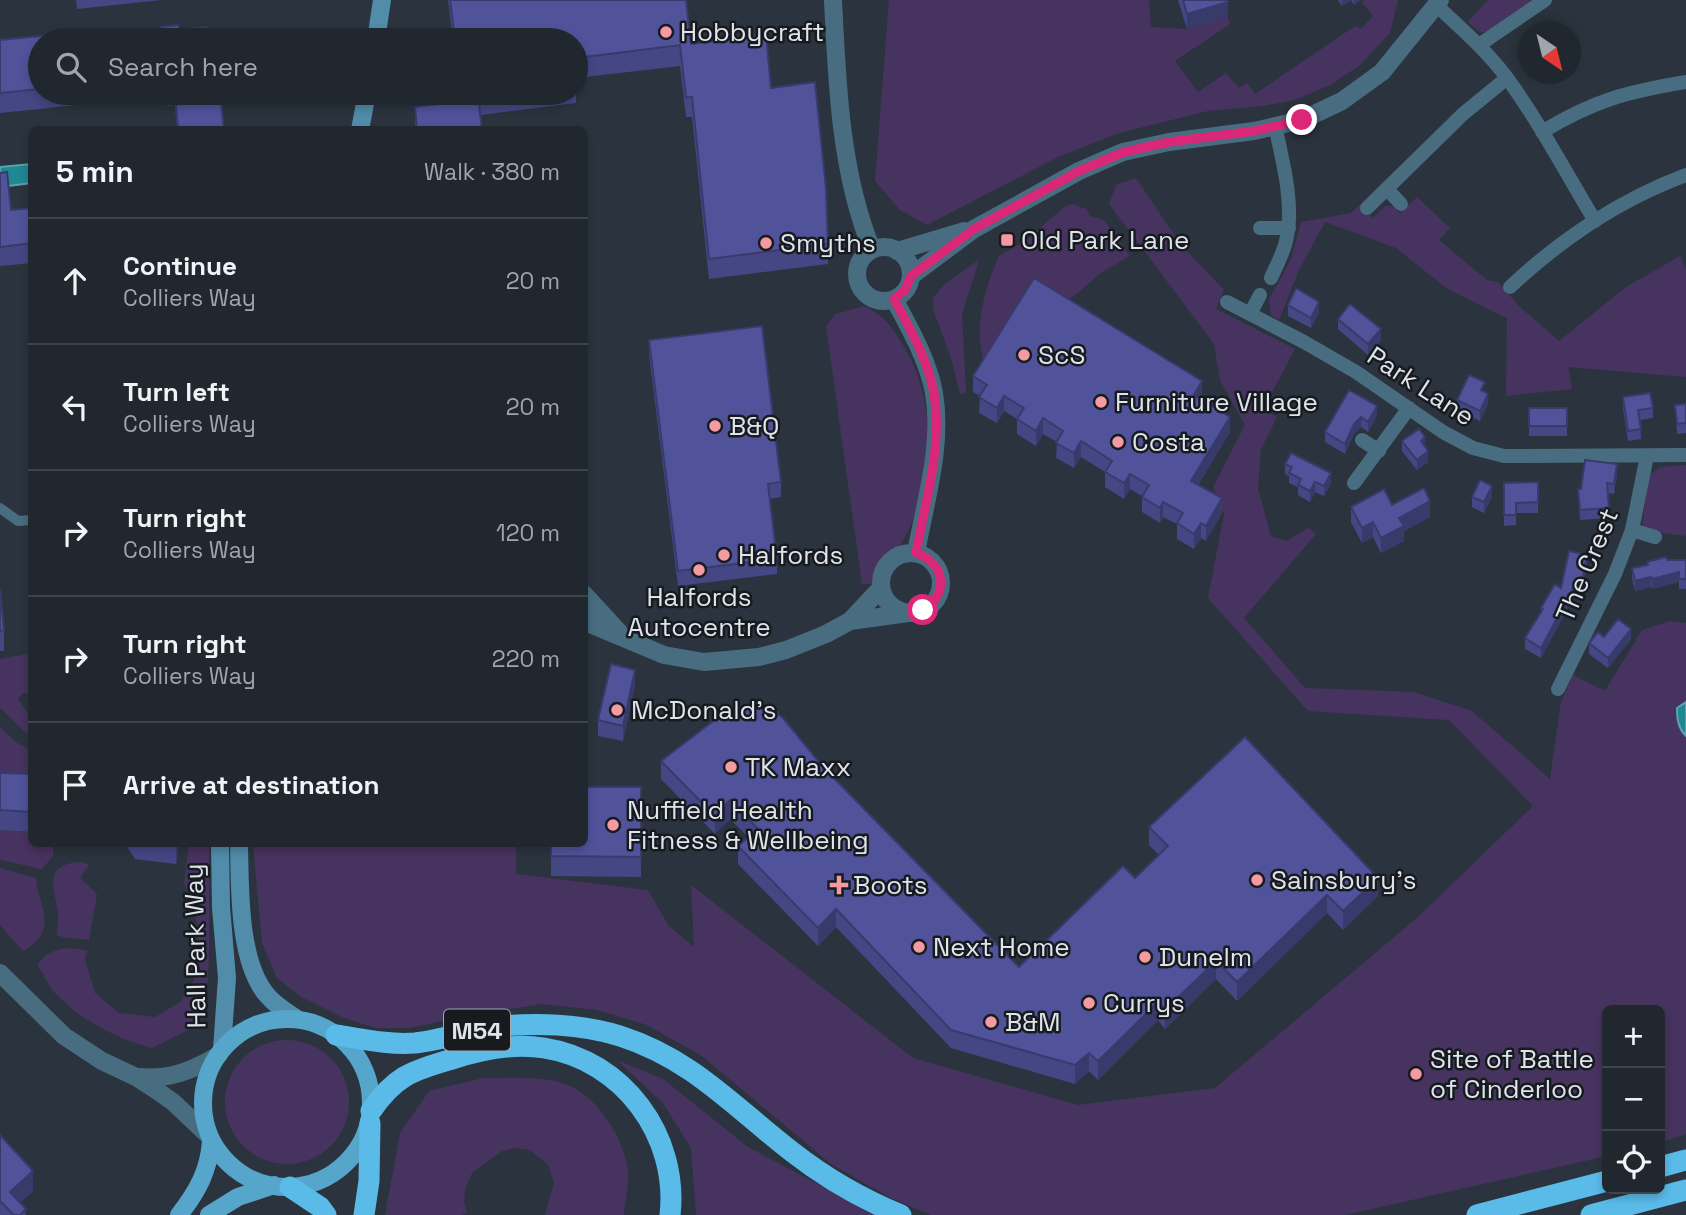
<!DOCTYPE html>
<meta charset="utf-8">
<style>
body{margin:0;font-family:"Space Grotesk",sans-serif;background:#282f36;color:#f1f3f6}
.controls{position:absolute;right:21px;bottom:21px;display:grid;overflow:hidden;border-radius:10px;box-shadow:0 4px 10px #0003}
.controls button{width:63px;height:63px;display:grid;place-items:center;padding:0;border:0;border-bottom:2px solid #3d444a;background:#20272e;color:#f1f3f6;font:35px sans-serif}
.compass{position:absolute;left:1518px;top:21px;width:63px;height:63px;border-radius:50%;background:#20272e;box-shadow:0 4px 10px #0003;rotate:145deg}
.stop{position:absolute;width:21px;height:21px;margin:-16px;border:5px solid #db2777;border-radius:50%;background:#fff}
.stop.end{background:#db2777;border-color:#fff;box-shadow:0 2px 7px #0008}
.list{margin:0;padding:0;list-style:none}
h2{display:flex;justify-content:space-between;align-items:center;height:91px;margin:0;padding:0 28px;font-size:30px}
h2 small{font-size:23px;font-weight:400;color:#a2a5aa}
.list li{display:grid;grid-template-columns:46px 1fr auto;gap:21px;align-items:center;box-sizing:border-box;height:126px;padding:0 28px;border-top:2px solid #3d444a}
.list b{display:block;font-size:26px;white-space:nowrap}
.list p{margin:0;font-size:23px;white-space:nowrap;color:#a2a5aa}
.list em{font-size:23px;font-style:normal;color:#a2a5aa}
.icon{flex:none;width:38px;height:38px;fill:none;stroke:currentColor;stroke-width:2;stroke-linecap:round;stroke-linejoin:round}
.map{position:relative;flex:none;width:1686px;height:1215px;overflow:hidden}
.search{position:absolute;background:#20272e;box-shadow:0 4px 10px #0003;left:28px;top:28px;width:560px;height:77px;display:flex;align-items:center;gap:18px;box-sizing:border-box;padding:0 24px;border-radius:38px;color:#a2a5aa;font-size:26px}
.panel{position:absolute;background:#20272e;box-shadow:0 4px 10px #0003;left:28px;top:126px;width:560px;height:721px;border-radius:10px}
.map>svg:first-child{display:block}
</style>
<div class="map">
<svg width="1686" height="1215" viewBox="0 0 1686 1215">
<rect width="100%" height="100%" fill="#2b343e"/>
<path fill="#47335f" d="M889,0H1149L1151,27L1187,29L1228,17L1230,24L1175,61L1198,92L1226,73L1239,88L1247,83L1255,94L1355,26L1361,29L1373,16L1362,2L1365,0H1398L1390,33L1359,66L1330,85L1295,100L1263,106L1208,111L1119,133L1056,158L927,225L900,210L875,181Z
M1488,0H1536C1527,5 1489,35 1482,32C1477,31 1472,25 1468,22Z
M1136,178L1181,245L1224,290L1216,309L1295,349L1263,409L1277,417L1261,449L1258,489L1271,536L1286,541L1308,528L1316,534L1244,618L1305,688L1414,692L1472,711L1550,779L1561,702L1573,675L1605,691L1642,630L1670,621L1686,623V1134L1660,1143V1010H1607V1156L1345,1215H931L889,1197L831,1164L702,1056L647,1025L597,1010L542,1004L472,1015L409,1028H376L344,1018L300,996L277,978L262,943L253,844H516V874L648,890L668,925L694,947L691,885L913,1058L1078,1105L1215,1088L1418,917L1533,806L1449,720L1308,711L1208,598L1224,514L1213,487L1245,425L1220,380L1214,344L1109,204L1116,185Z
M1417,197L1450,228L1439,240L1487,280L1498,282L1519,306L1559,341L1626,287L1680,256L1686,269V377L1568,367L1572,389L1506,396L1507,318L1445,287L1396,248L1325,222L1299,270L1279,320L1271,315L1269,299L1291,259L1301,222L1351,213L1360,204L1373,218L1385,206H1392L1400,213Z
M1072,204L1086,209L1090,216L1104,220L1130,256L1102,272L1063,305L984,362C973,327 985,288 999,256L1025,241L1064,207Z
M979,260L962,314L966,393L960,394L951,358L933,309V298L946,283Z
M864,306C883,315 890,324 901,342C937,396 933,468 910,527C901,549 883,564 871,584H862L826,326L836,314Z
M1686,465V536L1655,532L1642,528L1648,476L1660,467Z
M31,653V694L23,693L18,699L31,718V734L29,736L0,708V659Z
M0,727L17,743L31,750V795L0,790Z
M0,830L31,832L32,844H53V856L42,869L0,860Z
M189,844H209V959L206,1003L196,1026L152,1048C115,1038 82,1021 55,993C48,985 44,974 37,965C49,948 67,945 87,951L85,959L95,993L119,1013L155,1017L180,1002L194,980L198,930L193,900L184,884Z
M81,862L89,865L80,878L97,894L89,940C78,938 67,940 57,935C57,927 59,920 58,912C54,887 43,864 81,862Z
M0,868L36,878C39,910 60,929 23,951L0,925Z
M225 1102a62 62 0 1 1 124 0a62 62 0 1 1-124 0Z
M617,1060L663,1079L748,1147L876,1215H696L691,1148L663,1103Z
M483,1078C508,1078 535,1076 559,1082C594,1090 625,1138 628,1172C629,1185 625,1201 624,1215H545L554,1182L548,1165L530,1150L516,1148L502,1151L472,1173L465,1189L464,1202L467,1212L462,1215H385L400,1133L429,1091Z"/>
<path fill="#208794" stroke="#59a3ae" stroke-width="2" d="M31,164V183L0,187V167Z
M1686,702V736C1678,728 1677,719 1677,708Z"/>
<g fill="none" stroke-linecap="round" stroke-linejoin="round">
<path stroke="#496d80" stroke-width="10" d="M0,508L18,521L32,520"/>
<path stroke="#496d80" stroke-width="14" d="M1436,5C1461,28 1487,51 1507,78C1540,123 1566,173 1595,221
M1479,45L1545,0
M1542,132C1594,100 1627,92 1686,82
M1387,189L1401,204
M1367,208L1463,114L1507,78
M1260,228H1289
M1271,278C1277,264 1285,251 1287,236C1294,203 1282,158 1275,126
M1510,287C1560,240 1621,199 1686,175
M1227,302L1304,342L1356,372L1443,432L1473,448L1504,456L1686,455
M1250,314L1260,295
M1362,440L1379,451
M1354,483L1409,408
M1632,530L1655,537
M1558,689L1615,574L1632,530L1647,456"/>
<path stroke="#496d80" stroke-width="18" d="M833,0C837,82 840,172 872,250
M857 274a27 27 0 1 1 54 0a27 27 0 1 1-54 0Z
M897,251L964,231
M911,276L974,229L1079,171L1123,152L1169,142L1254,131L1302,120L1342,101L1382,72L1440,0
M894,299C910,329 928,360 934,393C943,446 925,502 916,553
M881 583a30 30 0 1 1 60 0a30 30 0 1 1-60 0Z
M584,594L619,632
M584,619L590,624L664,655L704,662L759,657L786,650L826,634L850,621L881,588
M850,621L908,613
M0,973L64,1036L102,1061L136,1077L156,1090L173,1102L209,1136
M139,1077C170,1080 193,1070 219,1055"/>
<path stroke="#518caa" stroke-width="18" d="M376,40L382,0
M360,130L367,93
M220,844L221,907L227,978L222,1049
M239,844C240,887 238,959 266,994C274,1004 285,1011 296,1018"/>
<path stroke="#56a5cb" stroke-width="18" d="M203 1103a84 84 0 1 1 168 0a84 84 0 1 1-168 0Z
M179,1215C197,1192 209,1171 211,1141
M209,1215L238,1197L274,1185"/>
<path stroke="#5abbe9" stroke-width="21" d="M336,1035C363,1039 388,1045 415,1043C441,1040 468,1031 494,1027C535,1022 581,1024 620,1036C692,1059 733,1106 791,1151C824,1177 862,1199 901,1215
M371,1111C394,1077 411,1071 449,1060C479,1050 513,1043 544,1048C623,1060 679,1136 670,1215
M1660,1167L1686,1160
M290,1187L320,1207L326,1215
M364,1215L369,1181L370,1123
M1477,1215L1607,1181
M1591,1215L1686,1190"/>
</g>
<path fill="#454784" d="M76,0H161L77,9Z
M448,0H686L691,44L771,88L828,244V264L709,279L692,117H686L680,66L576,78V103L480,115L482,130H415V107L460,101L459,93H576V40H453Z
M1178,0H1227L1228,17L1187,29Z
M1338,0H1361L1354,5L1351,0L1342,6Z
M0,40H40V93H96V103L0,113Z
M166,93H227V99L221,100L224,130H177L175,105L167,106Z
M0,173L11,210L32,208V263L0,266Z
M1288,305L1319,312L1311,328L1288,316Z
M1338,319L1381,340L1368,355L1338,329Z
M649,340L781,482V497L770,499L777,559V574L678,586L649,355Z
M973,376L1202,397L1201,399L1230,432L1198,485L1222,513L1206,541L1201,538L1194,549L1177,539V524L1163,517L1160,523L1142,512V496L1130,489L1124,499L1105,487V472L1081,457L1074,468L1056,458L1057,442L1043,434L1036,446L1017,434V419L1004,411L997,423L979,413L980,396L973,392Z
M1349,390L1377,416L1368,432L1361,427L1354,434L1345,454L1325,442V432Z
M1485,392L1488,404L1480,421L1457,410V400Z
M1623,397L1653,408V418L1640,420L1641,439L1628,441L1623,408Z
M1686,404V433L1677,434L1675,405Z
M1529,408H1567V436H1529Z
M1402,441L1425,447L1428,462L1417,470L1402,451Z
M1285,464L1331,483L1324,496L1315,492L1310,502L1298,495V487L1289,483V476L1285,474Z
M1617,474L1614,494L1608,493L1609,518L1580,520L1578,489Z
M1538,482V513H1516V525L1504,526V483Z
M1492,496L1484,513L1472,507V497Z
M1392,505L1430,517L1404,531V541L1381,553L1373,537L1362,543L1351,522V507Z
M1667,560H1686V589H1679V582L1652,589L1651,587L1635,591L1632,578V568L1647,565V562Z
M1587,565L1582,592L1577,591L1541,658L1525,649V638L1541,612V608Z
M0,589L4,630V651H0Z
M1604,637L1631,639L1608,668L1589,654V643Z
M635,685L623,741L598,736V720Z
M661,761L823,767L1019,967L1135,878L1159,855L1149,845V827L1378,896L1343,930L1327,913L1237,1001L1216,979L1165,1029L1158,1020L1098,1080L1089,1071L1075,1084L951,1048L836,927L818,946L738,864V846L748,837L730,819L715,834L661,779Z
M0,770L2,773L32,774V832L0,830Z
M641,787V877L551,876V844Z
M125,844H179L176,864L135,859Z
M0,1135L33,1191L20,1203L26,1215H0Z"/>
<path fill="#383a6c" d="M1342,0H1351L1342,6Z
M1354,0H1361L1354,5Z
M1228,2V17L1187,29V14Z
M1319,302V312L1311,328V318Z
M1381,329V340L1368,355V344Z
M1202,381V397L1194,410V395Z
M1488,394V404L1480,421V411Z
M1004,396V411L997,423V408Z
M1377,406V416L1368,432V422Z
M1230,417V432L1191,496V481Z
M1361,417V427L1354,434L1345,454V444L1354,424Z
M1043,418V434L1036,446V431Z
M1425,437V448L1421,441Z
M1081,441V457L1074,468V453Z
M1428,451V462L1417,470V460Z
M1617,464V474L1614,494V484Z
M1331,473V483L1324,496V486Z
M1130,474V489L1124,499V483Z
M1315,482V492L1310,502V491Z
M1492,486V496L1484,513V502Z
M1222,498V513L1206,541V526Z
M1430,501V517L1404,531V541L1381,553V538L1399,518Z
M1163,502V517L1160,523V508Z
M1373,522V537L1362,543V528Z
M1201,523V538L1194,549V534Z
M1587,555V565L1582,592V582Z
M1679,572V582L1652,589V579Z
M1651,577V587L1635,591V581Z
M1577,581V591L1541,658V648Z
M1631,629V639L1608,668V658Z
M635,670V685L623,741V726Z
M730,800V819L715,834V816Z
M176,844H179L176,864Z
M1378,878V896L1343,930V911Z
M1327,895V913L1237,1001V982Z
M836,909V927L818,946V928Z
M1216,961V979L1165,1029V1010Z
M1158,1002V1020L1098,1080V1061Z
M1089,1053V1071L1075,1084V1065Z
M33,1171V1191L10,1212V1192Z"/>
<path fill="#50539a" stroke="#383a6c" stroke-width="2" d="M450,0H686L691,44L766,34L771,88L815,82L826,189L828,244L709,259L692,97H686L680,45L576,58V40H455Z
M1183,0H1227L1228,2L1187,14Z
M178,25L180,30L207,27L208,33L222,31L223,40H162L161,27Z
M102,30L103,40H40V89L0,93V40Z
M175,93H220L224,130H178Z
M461,93H495L478,95L482,130H417L415,107L462,101Z
M7,172L11,210L32,208V243L0,247V173Z
M1034,278L1202,381L1194,395L1230,417L1191,481L1222,498L1206,526L1201,523L1194,534L1177,523L1183,513L1163,502L1160,508L1142,497L1149,485L1130,474L1124,483L1105,472L1112,461L1081,441L1074,453L1056,443L1063,431L1043,418L1036,431L1017,419L1024,408L1004,396L997,408L979,397L987,385L973,376Z
M1296,288L1319,302L1311,318L1288,305Z
M1350,304L1381,329L1368,344L1338,319Z
M762,326L781,482L768,484L777,559L678,571L649,340Z
M1469,375L1485,382L1481,390L1488,394L1480,411L1457,400Z
M1349,390L1377,406L1368,422L1361,417L1354,424L1345,444L1325,432Z
M1650,393L1653,408L1638,410L1641,429L1628,431L1623,397Z
M1686,404V423L1677,424L1675,405Z
M1529,408H1567V426H1529Z
M1419,429L1425,437L1421,441L1428,451L1417,460L1402,441Z
M1291,453L1331,473L1324,486L1315,482L1310,491L1298,485L1301,479L1289,473L1292,467L1285,464Z
M1585,460L1617,464L1614,484L1607,483L1609,508L1580,510L1578,489H1581Z
M1480,480L1492,486L1484,502L1472,497Z
M1538,482V502L1516,503V515H1504V483Z
M1424,488L1430,501L1399,518L1404,526L1381,538L1373,522L1362,528L1351,507L1384,489L1392,505Z
M1569,551L1587,555L1582,582L1577,581L1541,648L1525,638L1543,609L1541,608L1555,584L1561,588Z
M1666,557L1667,560H1686V579H1679V572L1652,579L1651,577L1635,581L1632,568L1648,565L1647,562Z
M0,589L4,630L0,631Z
M1618,619L1631,629L1608,658L1589,643L1598,632L1604,637Z
M611,664L635,670L623,726L598,720Z
M757,703L772,709L783,718L823,767L1019,967L1123,866L1135,878L1168,846L1149,827L1245,737L1378,878L1343,911L1327,895L1237,982L1216,961L1165,1010L1158,1002L1098,1061L1089,1053L1075,1065L951,1030L836,909L818,928L738,846L758,829L730,800L715,816L661,761L729,709Z
M0,770L2,773L32,774V812L0,810Z
M584,787H641V857L551,856V844H584Z
M0,1135L33,1171L10,1192L26,1209L20,1215H14L0,1201Z"/>
<g fill="none" stroke-linecap="round" stroke-linejoin="round">
<path stroke="#db2777" stroke-width="9" d="M923,610C950,593 945,563 916,553C925,502 943,446 934,393C928,360 910,329 894,299L905,290L911,276L974,229L1079,171L1124,152L1169,142L1254,131L1302,120"/>
</g>
<g fill="#f49aa2" stroke="#171b20" stroke-width="2.5">
<circle cx="666" cy="32" r="7"/>
<rect x="1000" y="233" width="14" height="14" rx="3.5"/>
<circle cx="766" cy="243" r="7"/>
<circle cx="1024" cy="355" r="7"/>
<circle cx="1101" cy="402" r="7"/>
<circle cx="715" cy="426" r="7"/>
<circle cx="1118" cy="442" r="7"/>
<circle cx="724" cy="555" r="7"/>
<circle cx="699" cy="570" r="7"/>
<circle cx="617" cy="710" r="7"/>
<circle cx="731" cy="767" r="7"/>
<circle cx="613" cy="825" r="7"/>
<circle cx="1257" cy="880" r="7"/>
<path d="M835.5 874.5h7v7h7v7h-7v7h-7v-7h-7v-7h7z"/>
<circle cx="919" cy="947" r="7"/>
<circle cx="1145" cy="957" r="7"/>
<circle cx="1089" cy="1003" r="7"/>
<circle cx="991" cy="1022" r="7"/>
<circle cx="1416" cy="1074" r="7"/>
</g>
<g text-anchor="middle" dominant-baseline="central" stroke-width="5" stroke-linejoin="round" paint-order="stroke">
<rect fill="#171b20" stroke="#a3a8ae" stroke-width="2" x="444" y="1009.5" width="66" height="41" rx="5"/>
<g font-size="24" font-weight="bold" fill="#dfe4eb">
<text x="477" y="1030">M54</text>
</g>
<g font-size="26" fill="#dfe4eb" stroke="#171b20" text-anchor="start">
<text x="680" y="32">Hobbycraft</text>
<text x="1021" y="240">Old Park Lane</text>
<text x="780" y="243">Smyths</text>
<text x="1038" y="355">ScS</text>
<text x="1115" y="402">Furniture Village</text>
<text x="729" y="426">B&amp;Q</text>
<text x="1132" y="442">Costa</text>
<text x="738" y="555">Halfords</text>
<text x="699" y="597" text-anchor="middle">Halfords<tspan x="699" dy="30">Autocentre</tspan></text>
<text x="631" y="710">McDonald's</text>
<text x="745" y="767">TK Maxx</text>
<text x="627" y="810">Nuffield Health<tspan x="627" dy="30">Fitness &amp; Wellbeing</tspan></text>
<text x="1271" y="880">Sainsbury's</text>
<text x="853" y="885">Boots</text>
<text x="933" y="947">Next Home</text>
<text x="1159" y="957">Dunelm</text>
<text x="1103" y="1003">Currys</text>
<text x="1005" y="1022">B&amp;M</text>
<text x="1430" y="1059">Site of Battle<tspan x="1430" dy="30">of Cinderloo</tspan></text>
</g>
<g font-size="26" fill="#dfe4eb" stroke="#171b20">
<text transform="translate(1421 386) rotate(33)">Park Lane</text>
<text transform="translate(1587 565) rotate(-67)">The Crest</text>
<text transform="translate(195 946) rotate(-91)">Hall Park Way</text>
</g>
</g>
</svg>
<div class="controls">
<button>+</button>
<button>−</button>
<button><svg class="icon" aria-label="locate" viewBox="0 0 24 24"><circle cx="12" cy="12" r="6"/><path d="M12 2v4M12 18v4M2 12h4M18 12h4"/></svg></button>
</div>
<svg class="compass" viewBox="-18 -18 36 36"><path d="M0-13l5 13h-10z" fill="#e53935"/><path d="M0 13l5-13h-10z" fill="#a2a5aa"/></svg>
<div class="stop" style="left:923px;top:610px"></div>
<div class="stop end" style="left:1302px;top:120px"></div>
<div class="search"><svg class="icon" aria-label="search" viewBox="0 0 24 24"><circle cx="10" cy="10" r="6"/><path d="M15 15l6 6"/></svg>Search here</div>
<section class="panel">
<h2>5 min<small>Walk · 380 m</small></h2>
<ul class="list">
<li><svg class="icon" aria-label="ahead" viewBox="0 0 24 24"><path d="M12 20V5M6 11l6-6 6 6"/></svg><div><b>Continue</b><p>Colliers Way</p></div><em>20 m</em></li>
<li><svg class="icon" aria-label="left" viewBox="0 0 24 24"><path d="M17 20v-9H6M10 6l-5 5 5 5"/></svg><div><b>Turn left</b><p>Colliers Way</p></div><em>20 m</em></li>
<li><svg class="icon" aria-label="right" viewBox="0 0 24 24"><path d="M7 20v-9h11M14 6l5 5-5 5"/></svg><div><b>Turn right</b><p>Colliers Way</p></div><em>120 m</em></li>
<li><svg class="icon" aria-label="right" viewBox="0 0 24 24"><path d="M7 20v-9h11M14 6l5 5-5 5"/></svg><div><b>Turn right</b><p>Colliers Way</p></div><em>220 m</em></li>
<li><svg class="icon" aria-label="arrive" viewBox="0 0 24 24"><path d="M6 21V4h12l-3 4 3 4H6"/></svg><div><b>Arrive at destination</b></div></li>
</ul>
</section>
</div>
